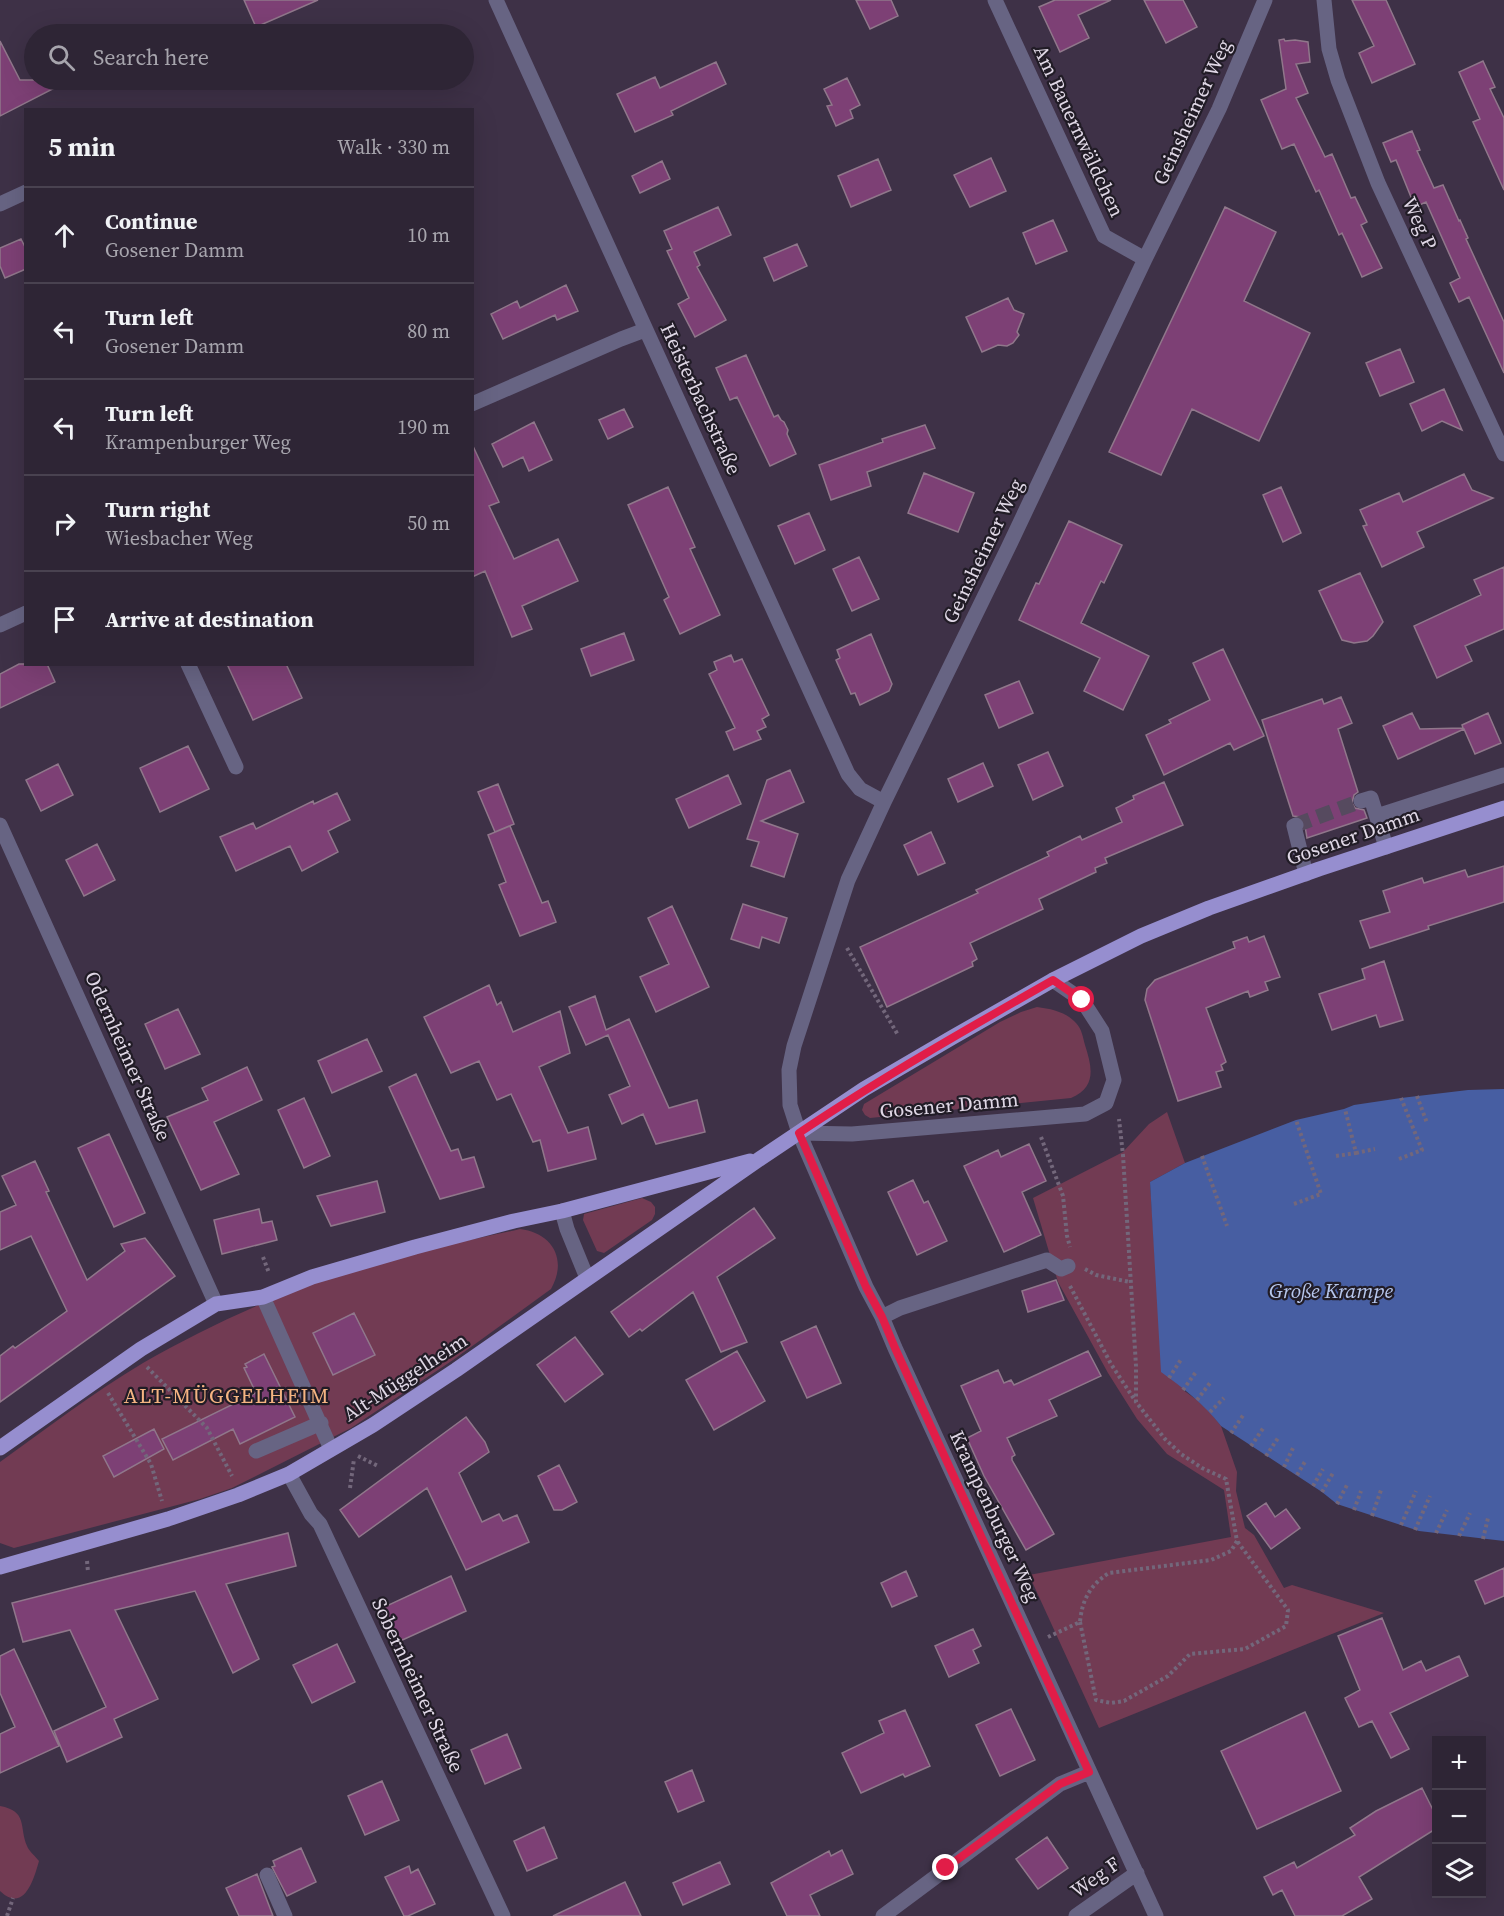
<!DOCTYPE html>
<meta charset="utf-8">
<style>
body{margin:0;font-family:"Source Serif 4",serif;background:#3a3141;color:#f1f3f6}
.controls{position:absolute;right:18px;bottom:18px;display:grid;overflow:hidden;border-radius:0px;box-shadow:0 6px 24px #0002}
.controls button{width:54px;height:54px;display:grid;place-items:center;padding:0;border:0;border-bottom:2px solid #494250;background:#2e2535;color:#f1f3f6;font:30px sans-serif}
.stop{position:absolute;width:18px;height:18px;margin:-14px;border:4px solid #e11d48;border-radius:50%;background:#fff}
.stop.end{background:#e11d48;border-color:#fff;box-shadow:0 2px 6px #0008}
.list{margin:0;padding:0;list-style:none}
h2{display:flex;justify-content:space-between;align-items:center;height:78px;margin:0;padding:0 24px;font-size:26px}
h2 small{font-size:20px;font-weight:400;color:#a7a5ad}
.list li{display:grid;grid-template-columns:39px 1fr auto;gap:18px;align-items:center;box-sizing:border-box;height:96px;padding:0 24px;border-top:2px solid #494250}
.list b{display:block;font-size:22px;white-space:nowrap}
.list p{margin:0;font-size:20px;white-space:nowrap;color:#a7a5ad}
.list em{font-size:20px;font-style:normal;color:#a7a5ad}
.icon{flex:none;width:33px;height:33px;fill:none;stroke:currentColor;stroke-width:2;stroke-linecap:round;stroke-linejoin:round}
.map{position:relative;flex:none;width:1504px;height:1916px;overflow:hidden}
.search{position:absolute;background:#2e2535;box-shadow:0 6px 24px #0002;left:24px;top:24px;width:450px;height:66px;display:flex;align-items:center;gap:15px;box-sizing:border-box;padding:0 21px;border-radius:33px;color:#a7a5ad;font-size:22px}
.panel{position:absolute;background:#2e2535;box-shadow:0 6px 24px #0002;left:24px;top:108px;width:450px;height:558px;border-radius:0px}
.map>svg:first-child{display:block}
</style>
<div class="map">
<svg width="1504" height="1916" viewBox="0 0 1504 1916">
<rect width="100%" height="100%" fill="#3e3147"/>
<path fill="#723b53" d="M1037,1007C1052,1009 1066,1012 1076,1023C1082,1029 1083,1038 1085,1045C1092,1067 1097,1087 1071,1098L870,1118L865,1115L862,1110L864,1104L1000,1022L1021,1012Z
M1167,1112L1185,1163L1150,1182L1158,1304L1170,1378L1182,1386L1183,1390L1197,1400L1210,1412L1221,1426L1237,1472L1236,1491L1245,1528L1254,1535L1284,1588L1292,1585L1384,1613L1099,1728L1029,1575L1231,1537L1224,1490L1167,1454L1137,1419L1108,1373L1058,1282L1033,1198L1123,1152L1149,1124Z
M642,1198L651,1202L655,1207V1214L652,1220L604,1253L597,1251L583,1220L584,1214Z
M520,1229C552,1233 568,1259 551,1289L453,1360L351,1428L232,1488L200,1499L14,1548L0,1543V1462C47,1428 93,1393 143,1363C216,1321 296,1286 377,1262C424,1248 473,1240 520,1229Z
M0,1806C28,1811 19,1827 27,1846C29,1851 36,1857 39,1861C34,1879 24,1914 0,1891Z"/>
<path fill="#475ea2" d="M1504,1089V1541L1419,1531L1337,1504L1322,1492L1221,1426C1204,1404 1183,1388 1161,1372L1150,1182L1185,1163L1296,1120L1344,1109L1354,1105L1401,1098L1468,1090Z"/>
<path fill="#7d4075" stroke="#90778b" stroke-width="1.5" d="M244,0H318L256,27Z
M856,0H891L898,16L870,29Z
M1055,0H1111L1078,15L1089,38L1060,52L1039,7Z
M1144,0H1183L1197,27L1166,43Z
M1352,0H1386L1415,64L1372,83L1359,53L1374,46Z
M1284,39L1285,41L1295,40L1308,42L1310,62L1296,64L1308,93L1296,98L1325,157L1332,154L1351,198L1355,197L1367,222L1361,225L1382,268L1362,277L1342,233L1339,235L1319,190L1316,192L1294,144L1282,149L1261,100L1286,89L1279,40Z
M0,41L20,80H70L0,116Z
M1483,61L1495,87L1490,89L1504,118V190L1473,122L1480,119L1459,72Z
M716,62L726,84L671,111L673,115L635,132L617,94L655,77L660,88Z
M847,78L860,105L850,110L853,118L836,126L827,106L832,105L824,89Z
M1412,131L1420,150L1417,151L1434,188L1443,185L1459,221L1460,220L1468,238L1466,239L1504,322V373L1469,297L1459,302L1450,283L1460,278L1426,202L1415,207L1396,160L1391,162L1383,143Z
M991,158L1006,191L970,207L954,175Z
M878,159L891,190L851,207L838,176Z
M662,161L670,179L640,193L632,176Z
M718,207L731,235L694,252L700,265L697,267L726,320L695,337L678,304L689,298L667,251L672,249L664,231Z
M1225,207L1276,232L1244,301L1310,333L1259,441L1192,409L1161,475L1109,452Z
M1053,220L1067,251L1036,264L1023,233Z
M21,239L26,249V269L5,278L0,266V248Z
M797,244L807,266L774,281L764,258Z
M566,285L578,311L557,320L555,315L503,339L491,314L517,301L520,308Z
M1008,298L1014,310L1024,314L1017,332L1019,335L1013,343L1007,346L998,345L982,352L966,317Z
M1400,349L1414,382L1380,396L1366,363Z
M746,355L774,417L778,415L781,420L784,422L788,430L787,434L796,454L770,466L737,397L730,400L716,368Z
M1444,389L1462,430L1442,421L1422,431L1410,404Z
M624,409L633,427L608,439L599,420Z
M534,422L552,460L529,471L523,457L503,467L492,444Z
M925,425L935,448L867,472L871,486L831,500L819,465L883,442L882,439Z
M472,444L499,502L489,506L514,559L558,539L578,581L522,606L532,629L512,637L485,571L472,577Z
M924,473L974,493L958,532L908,513Z
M1464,474L1472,490L1493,498L1417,532L1424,547L1382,567L1363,526L1367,525L1360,510L1399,493L1403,502Z
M668,487L695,547L690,549L720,615L680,634L664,600L669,597L628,505Z
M1281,487L1301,533L1283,542L1263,495Z
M809,513L825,550L795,564L778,526Z
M1069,521L1122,545L1104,583L1101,581L1081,623L1149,656L1123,710L1084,691L1100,658L1019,620L1036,583L1039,584Z
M859,557L879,599L852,611L833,569Z
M1504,567V629L1465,646L1472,661L1437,678L1414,626L1481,595L1474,580Z
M1360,573L1383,622L1373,636L1367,641L1354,643L1342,640L1319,591Z
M624,633L634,660L591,676L581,649Z
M871,634L892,684L889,691L860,705L855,693L851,694L836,660L840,658L837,650Z
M1223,649L1264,736L1234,750L1230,743L1164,775L1146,735L1171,723L1169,720L1210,700L1193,663Z
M731,655L734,662L742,659L769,715L762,719L766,727L757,731L761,739L734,750L726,732L735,728L709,674L717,670L714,662Z
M19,664H47L55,682L0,708V674Z
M227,664H286L302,698L253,720Z
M1019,681L1033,713L999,728L985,695Z
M1341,697L1352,723L1338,729L1358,792L1354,795L1352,803L1355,808L1364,810L1367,818L1307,838L1304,820L1301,817L1293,816L1262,720L1322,699L1324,704Z
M1412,713L1420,729L1463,728L1462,725L1488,713L1501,743L1475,754L1464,729L1398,759L1383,726Z
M188,746L209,789L160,812L140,768Z
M1048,752L1063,786L1033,800L1018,765Z
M983,763L993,786L958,802L948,779Z
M58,764L73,795L41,811L26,780Z
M790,770L804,802L761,821L798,834L784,877L751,866L759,842L747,839L767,780Z
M728,775L741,804L689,828L676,799Z
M1164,782L1183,825L1105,858L1107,863L1095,868L1096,872L1039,899L1043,909L970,943L977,959L972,962L973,966L887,1007L860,947L978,893L976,890L1049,856L1047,852L1080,836L1082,840L1122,822L1116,808L1134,799L1133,796Z
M498,784L514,824L495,832L478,792Z
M337,793L350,820L328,831L338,852L302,871L290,846L236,871L220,837L253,823L256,829L313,801L314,804Z
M510,826L542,903L548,901L556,922L520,936L499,885L506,882L488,835Z
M931,832L945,863L918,875L904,845Z
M97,844L115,880L84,896L66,860Z
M1504,866V902L1428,926L1429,929L1370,948L1360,921L1390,912L1383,891L1422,878L1424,883L1465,870L1468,877Z
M743,904L787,918L779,943L762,937L759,948L731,939Z
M672,906L709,987L656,1012L640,977L669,964L648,918Z
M1264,936L1280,977L1265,982L1268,990L1250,997L1248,991L1206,1008L1226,1062L1221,1065L1223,1070L1216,1072L1221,1087L1178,1101L1145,1000L1147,989L1155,980L1235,948L1233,942L1247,937L1249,942Z
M1384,961L1403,1020L1380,1027L1376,1015L1332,1030L1319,994L1365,979L1362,969Z
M489,985L497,1005L501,1002L513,1032L560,1011L570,1053L539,1067L568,1133L588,1127L596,1159L548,1171L540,1140L533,1142L511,1094L497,1100L479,1061L451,1073L424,1017Z
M595,996L606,1030L629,1019L669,1108L697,1100L705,1132L656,1144L643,1114L622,1124L609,1095L630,1086L608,1035L586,1045L569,1007Z
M178,1009L200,1054L165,1069L145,1024Z
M367,1039L382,1071L332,1093L318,1061Z
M247,1067L262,1100L214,1122L239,1174L201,1190L167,1117L208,1100L202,1088Z
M416,1074L451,1151L458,1149L462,1160L474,1157L484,1187L440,1199L389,1087Z
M304,1098L330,1156L304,1168L278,1110Z
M109,1134L145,1213L114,1227L78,1148Z
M1029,1144L1046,1181L1022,1192L1041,1235L1004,1252L964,1166L998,1150L1001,1157Z
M35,1161L49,1191L46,1192L87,1280L125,1251L121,1244L145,1238L175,1276L0,1402V1356L13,1346L15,1348L67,1311L31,1236L0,1250V1212L16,1205L2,1176Z
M913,1180L924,1203L928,1201L947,1241L917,1255L888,1192Z
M377,1181L385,1212L331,1226L317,1196Z
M754,1208L775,1238L717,1277L747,1342L721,1352L693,1292L642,1331L640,1329L629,1337L611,1312Z
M259,1209L262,1223L272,1221L277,1240L222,1254L214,1220Z
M1056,1280L1064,1300L1028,1312L1022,1291Z
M354,1313L375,1355L333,1375L313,1333Z
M816,1326L841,1383L807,1398L781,1342Z
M575,1337L603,1374L565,1402L537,1365Z
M737,1351L765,1401L714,1430L686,1380Z
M1088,1351L1101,1376L1049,1400L1057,1416L1007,1438L1015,1455L1012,1457V1460L1054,1534L1026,1550L984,1476L967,1438L981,1431L961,1386L998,1370L1004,1383L1011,1380L1014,1385Z
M264,1354L295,1417L240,1444L233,1429L173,1460L162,1439L256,1393L244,1368L247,1367L245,1364Z
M466,1417L485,1442L489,1452L459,1473L482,1522L499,1514L503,1521L517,1515L529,1542L466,1570L427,1488L359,1537L340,1510Z
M154,1429L164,1449L114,1477L103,1456Z
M559,1465L577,1502L562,1510H554L538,1476Z
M1266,1503L1275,1517L1286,1509L1300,1528L1271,1549L1247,1516Z
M288,1533L296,1566L226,1584L259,1659L233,1673L195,1591L115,1610L158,1699L114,1719L122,1737L67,1762L54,1731L106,1707L70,1630L23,1642L12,1603Z
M1504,1568V1596L1485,1604L1475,1581Z
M906,1571L917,1596L892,1607L881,1583Z
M451,1576L466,1611L398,1642L382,1608Z
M1382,1618L1403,1670L1421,1661L1426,1671L1459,1656L1468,1676L1390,1713L1409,1749L1391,1758L1372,1721L1359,1727L1345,1698L1360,1690L1338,1636Z
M973,1629L981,1646L973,1650L979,1663L949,1677L935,1646Z
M337,1644L355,1682L312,1703L293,1665Z
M14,1649L59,1746L0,1773V1734L15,1727L0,1693V1656Z
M1011,1709L1035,1760L1000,1776L976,1725Z
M905,1710L930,1766L905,1777L903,1774L861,1793L842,1753L884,1733L879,1721Z
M1305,1712L1341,1791L1257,1829L1221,1751Z
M507,1734L521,1768L485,1784L471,1750Z
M692,1770L704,1801L678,1812L665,1782Z
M382,1781L399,1820L365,1835L348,1796Z
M1422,1788L1437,1818V1828L1359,1877L1372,1899L1342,1916H1295L1282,1890L1273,1895L1264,1877L1294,1862L1297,1868L1355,1835L1350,1828L1376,1811Z
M544,1827L557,1858L527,1871L514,1841Z
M1047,1837L1068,1868L1038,1889L1016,1859Z
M301,1848L316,1882L287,1896L272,1867L275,1866L273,1861Z
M842,1850L853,1874L810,1895L820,1916H787L771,1883L829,1851L831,1856Z
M720,1862L730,1884L683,1905L673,1883Z
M409,1866L411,1873L418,1869L435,1904L408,1916H404L385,1877Z
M257,1874L273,1916H239L226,1888Z
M625,1882L641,1916H553Z"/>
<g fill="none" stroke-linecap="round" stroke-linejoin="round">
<path stroke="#564a5f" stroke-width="15" stroke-dasharray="15 8" stroke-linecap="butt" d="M1296,825L1361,801"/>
<path stroke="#73677b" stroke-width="4" stroke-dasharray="3 3" stroke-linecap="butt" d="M847,948L898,1035
M1417,1096L1427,1123
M1041,1137L1063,1196L1067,1236L1070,1247
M1356,1153L1375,1149
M1202,1156L1227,1226
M1336,1156L1356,1153L1345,1109
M1399,1159L1422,1150L1401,1098
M1294,1204L1321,1194L1296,1120
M263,1257L269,1273
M1085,1269L1096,1275L1130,1282
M1070,1286L1111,1364L1136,1402
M147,1367L207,1428L232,1476
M1169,1378L1182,1358
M1183,1390L1196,1372
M108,1393L151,1464L162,1501
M1197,1400L1210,1383
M1210,1412L1224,1398
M1231,1433L1244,1414
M1251,1446L1264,1427
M358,1456L378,1466
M1266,1456L1278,1438
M1284,1467L1293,1448
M1297,1475L1306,1460
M1313,1486L1323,1469
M350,1488L354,1459
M1322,1492L1333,1473
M1337,1504L1347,1485
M1354,1510L1361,1491
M1372,1516L1381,1490
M1401,1525L1416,1491
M1415,1530L1430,1496
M1436,1533L1447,1510
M1459,1536L1470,1513
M1483,1539L1488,1518
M87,1561L88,1572
M1080,1622L1096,1700L1111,1703L1124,1701L1168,1676L1190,1654L1245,1649L1286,1626L1288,1610L1237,1541
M1048,1637L1080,1622C1082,1600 1090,1585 1109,1573L1211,1560L1231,1551L1237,1541L1226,1479L1202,1468L1181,1454L1165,1439L1136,1402V1366L1123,1155L1119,1119
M7,1916L13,1898"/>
<path stroke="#676483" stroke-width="15" d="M496,0L848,774L860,789L884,802
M995,0L1104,236L1145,259
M1324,0L1329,49L1338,80L1378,183L1504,454
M0,204L26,192
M472,404L621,339L645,330
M0,625L26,613
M188,664L236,767
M1361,801L1371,798L1386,847
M1377,816L1504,775
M0,825L216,1304
M1296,825L1294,826L1306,874
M799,1133L852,1134L1085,1114L1106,1103L1114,1080L1102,1031L1082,1000L1053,980
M562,1211L567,1229L587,1278
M263,1297L331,1449
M882,1317L900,1308L1047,1260L1061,1269L1068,1266
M256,1451L321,1423
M289,1474L311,1514L320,1524L503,1916
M267,1875L285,1916
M883,1916L1060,1784L1089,1772
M1076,1916L1137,1873
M1156,1916L895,1348L882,1317L866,1287L799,1133L790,1105L789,1070L794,1046L848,880L884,802L1008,548L1145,259L1219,109L1265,0"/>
<path stroke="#968ecf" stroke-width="15" d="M0,1448L141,1349L216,1304L263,1297L312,1277L415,1247L514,1221L562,1211L750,1161
M0,1567L168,1519L238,1495L289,1474L373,1425L456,1370L761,1158L864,1089L953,1037L1053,980L1141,936L1209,908L1319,869L1504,808"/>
</g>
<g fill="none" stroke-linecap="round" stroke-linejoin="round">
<path stroke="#e11d48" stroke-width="8" d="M946,1868L1060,1784L1089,1772L895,1348L882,1317L866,1287L799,1133C881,1078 967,1029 1053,980L1082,1000"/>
</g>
<g text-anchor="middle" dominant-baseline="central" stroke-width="4.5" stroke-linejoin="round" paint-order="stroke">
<g font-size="20" fill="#e0d8e6" stroke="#211c26">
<text transform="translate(1192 112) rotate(-65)">Geinsheimer Weg</text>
<text transform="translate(1079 131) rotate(65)">Am Bauernwäldchen</text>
<text transform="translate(1420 223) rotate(65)">Weg P</text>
<text transform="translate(701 399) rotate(65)">Heisterbachstraße</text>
<text transform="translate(983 551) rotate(-64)">Geinsheimer Weg</text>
<text transform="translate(1353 836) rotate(-19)">Gosener Damm</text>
<text transform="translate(128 1056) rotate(66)">Odernheimer Straße</text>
<text transform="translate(949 1105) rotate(-5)">Gosener Damm</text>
<text transform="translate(405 1377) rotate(-33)">Alt-Müggelheim</text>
<text transform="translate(995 1516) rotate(65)">Krampenburger Weg</text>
<text transform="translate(418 1685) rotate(65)">Sobernheimer Straße</text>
<text transform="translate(1095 1877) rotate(-35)">Weg F</text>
</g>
<g font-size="21" font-style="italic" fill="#b7c7ed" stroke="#211c26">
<text x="1331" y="1290">Große Krampe</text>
</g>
<g font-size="21" letter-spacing="1.5" fill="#f5b482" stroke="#211c26">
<text x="227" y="1395">ALT-MÜGGELHEIM</text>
</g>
</g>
</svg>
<div class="controls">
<button>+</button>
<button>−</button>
<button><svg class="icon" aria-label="layers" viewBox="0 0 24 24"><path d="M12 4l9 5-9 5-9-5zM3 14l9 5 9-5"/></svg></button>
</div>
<div class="stop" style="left:1082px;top:1000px"></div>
<div class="stop end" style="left:946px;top:1868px"></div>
<div class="search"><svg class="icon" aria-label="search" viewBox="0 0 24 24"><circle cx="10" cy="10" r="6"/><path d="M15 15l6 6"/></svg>Search here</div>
<section class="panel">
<h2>5 min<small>Walk · 330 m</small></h2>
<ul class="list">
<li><svg class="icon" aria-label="ahead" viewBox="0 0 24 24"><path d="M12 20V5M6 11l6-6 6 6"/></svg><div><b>Continue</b><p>Gosener Damm</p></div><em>10 m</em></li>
<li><svg class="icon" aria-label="left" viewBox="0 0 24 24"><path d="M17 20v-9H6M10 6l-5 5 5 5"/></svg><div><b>Turn left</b><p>Gosener Damm</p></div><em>80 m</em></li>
<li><svg class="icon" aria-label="left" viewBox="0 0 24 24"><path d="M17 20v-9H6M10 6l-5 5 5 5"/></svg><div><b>Turn left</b><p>Krampenburger Weg</p></div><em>190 m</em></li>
<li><svg class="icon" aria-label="right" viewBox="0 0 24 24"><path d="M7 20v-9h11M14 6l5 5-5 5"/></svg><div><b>Turn right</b><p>Wiesbacher Weg</p></div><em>50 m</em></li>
<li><svg class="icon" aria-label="arrive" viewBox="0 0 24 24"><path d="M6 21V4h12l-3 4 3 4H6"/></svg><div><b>Arrive at destination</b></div></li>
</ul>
</section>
</div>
